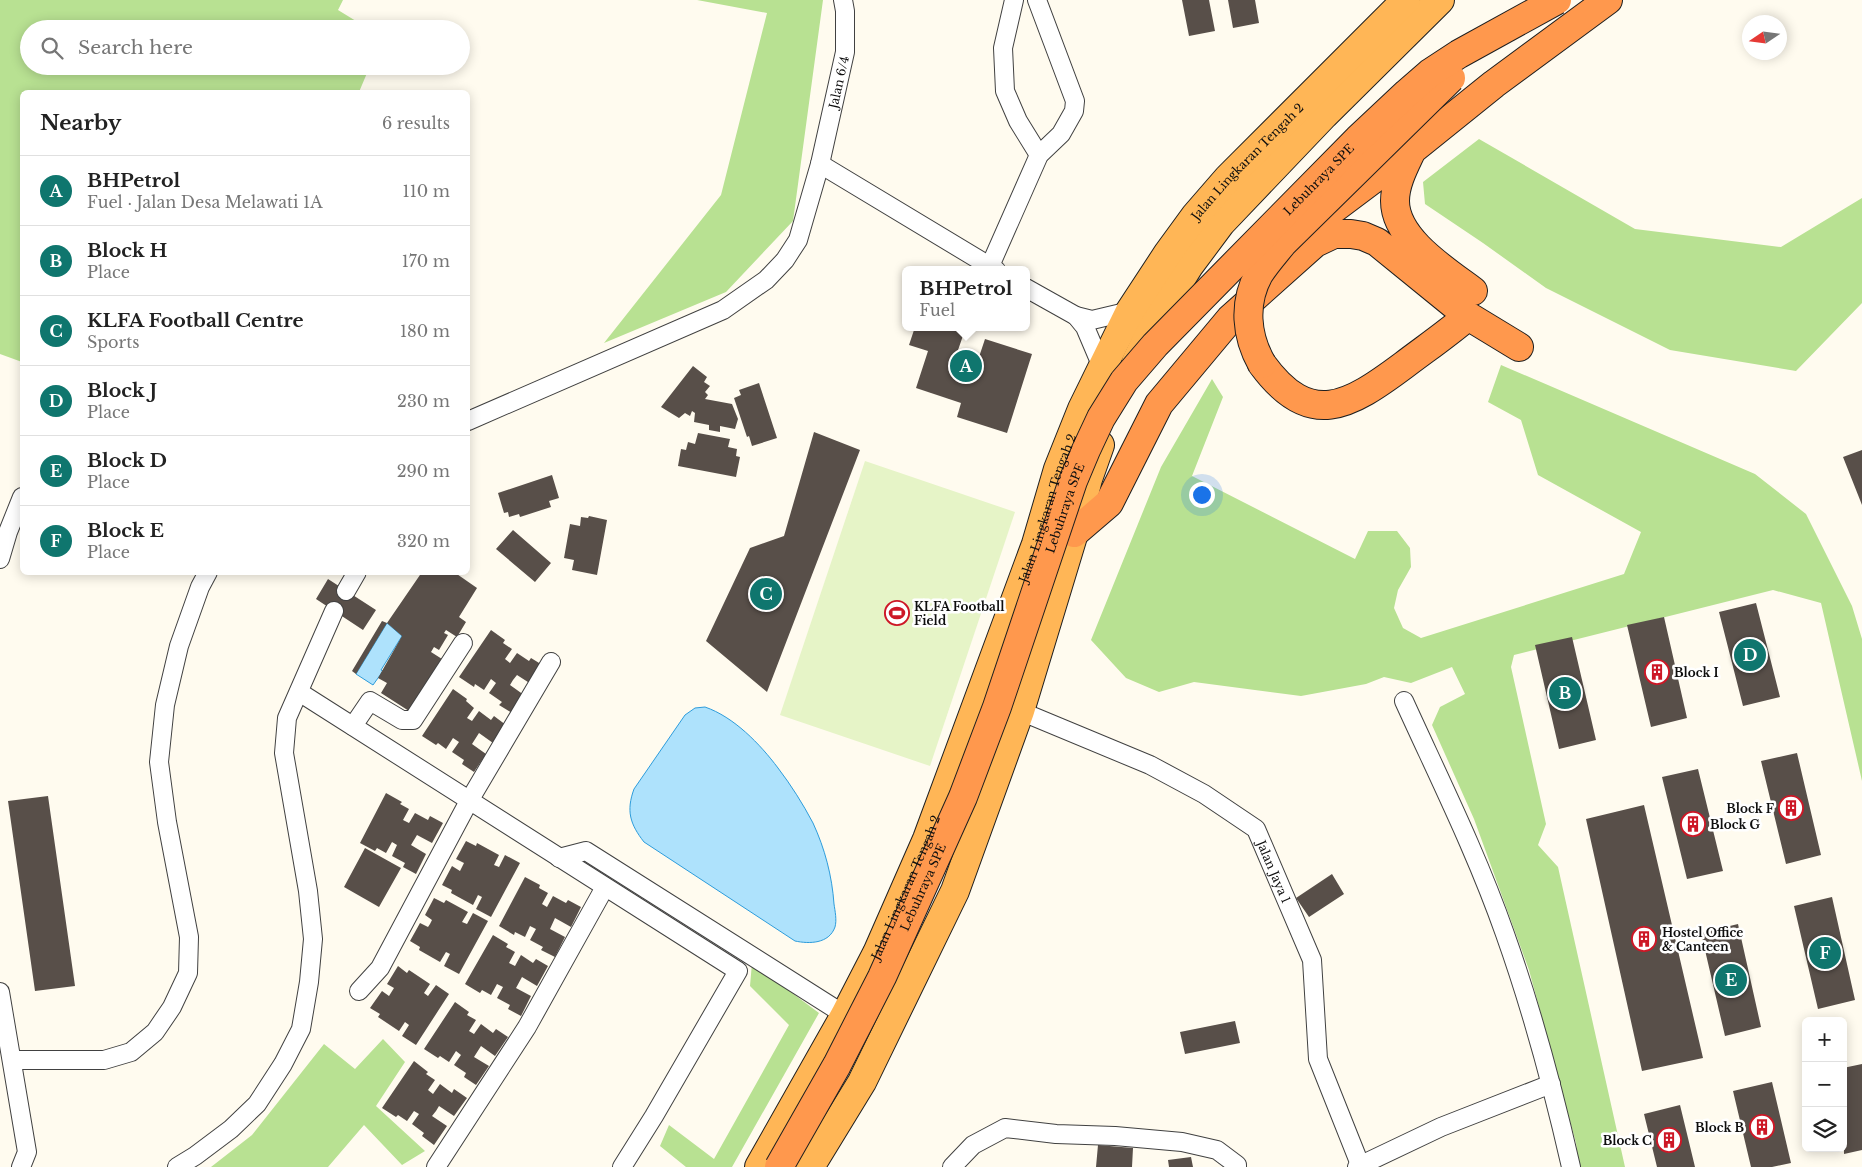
<!DOCTYPE html>
<meta charset="utf-8">
<style>
body{margin:0;font-family:"Libre Baskerville",serif;background:#f2f2f2;color:#222}
.controls{position:absolute;right:15px;bottom:15px;display:grid;overflow:hidden;border-radius:8px;box-shadow:0 2px 12px #0003}
.controls button{width:45px;height:45px;display:grid;place-items:center;padding:0;border:0;border-bottom:1px solid #e0e0e0;background:#fff;color:#222;font:25px sans-serif}
.compass{position:absolute;left:1742px;top:15px;width:45px;height:45px;border-radius:50%;background:#fff;box-shadow:0 2px 12px #0003;rotate:257deg}
.you{position:absolute;left:1201px;top:494px;width:18px;height:18px;margin:-12px;border:4px solid #fff;border-radius:50%;background:#1a73e8;box-shadow:0 0 0 8px #1a73e833}
.badge{display:grid;place-items:center;width:32px;height:32px;border-radius:50%;background:#0f766e;color:#fff;font-size:16px;font-weight:700}
.pin{position:absolute;translate:-50% -50%;border:2px solid #fff;box-shadow:0 1px 5px #0006}
.popup{position:absolute;left:902px;top:266px;width:128px;height:65px;box-sizing:border-box;display:grid;place-content:center;border-radius:8px;background:#fff;filter:drop-shadow(0 1px 4px #0005);font-size:16px;white-space:nowrap;color:#767676}
.popup b{font-size:19px;color:#222}
.popup::after{content:'';position:absolute;left:50%;top:100%;margin-left:-10px;border:10px solid transparent;border-top-color:#fff}
.list{margin:0;padding:0;list-style:none}
h2{display:flex;justify-content:space-between;align-items:center;height:65px;margin:0;padding:0 20px;font-size:21px}
h2 small{font-size:16px;font-weight:400;color:#767676}
.list li{display:grid;grid-template-columns:32px 1fr auto;gap:15px;align-items:center;box-sizing:border-box;height:70px;padding:0 20px;border-top:1px solid #e0e0e0}
.list b{display:block;font-size:19px;white-space:nowrap}
.list p{margin:0;font-size:16px;white-space:nowrap;color:#767676}
.list em{font-size:16px;font-style:normal;color:#767676}
.icon{flex:none;width:28px;height:28px;fill:none;stroke:currentColor;stroke-width:2;stroke-linecap:round;stroke-linejoin:round}
.map{position:relative;flex:none;width:1862px;height:1167px;overflow:hidden}
.search{position:absolute;background:#fff;box-shadow:0 2px 12px #0003;left:20px;top:20px;width:450px;height:55px;display:flex;align-items:center;gap:12px;box-sizing:border-box;padding:0 18px;border-radius:28px;color:#767676;font-size:19px}
.panel{position:absolute;background:#fff;box-shadow:0 2px 12px #0003;left:20px;top:90px;width:450px;height:485px;border-radius:8px}
.map>svg:first-child{display:block}
</style>
<div class="map">
<svg width="1862" height="1167" viewBox="0 0 1862 1167">
<rect width="100%" height="100%" fill="#fffbef"/>
<path fill="#b8e192" d="M0,0H343L338,10L369,29H29V66H370L359,92H22V362L0,354Z
M697,0H823L793,221L726,292L604,343L721,195L767,13Z
M1479,139L1635,229L1781,247L1862,198V303L1796,371L1670,350L1546,288L1483,243L1425,204L1423,182Z
M1501,365L1755,474L1806,514L1852,606L1862,639V781L1821,603L1773,590L1514,655L1511,667L1546,824L1538,845L1558,867L1625,1167H1579L1576,1143L1529,970L1474,819L1432,725L1440,707L1465,694L1452,667L1411,683L1384,677L1366,684L1301,696L1194,682L1159,692L1126,678L1091,640L1161,467L1212,379L1223,397L1192,476L1355,559L1368,531H1397L1410,548L1411,567L1398,590L1394,608L1403,628L1421,638L1624,574L1641,532L1538,475L1521,420L1488,402Z
M752,963L819,1013L732,1167H686L660,1146L669,1125L714,1159L789,1025L750,986Z
M383,1039L405,1062L376,1106L425,1151L402,1165L364,1125L328,1167H211L252,1135L324,1044L355,1069Z"/>
<path fill="#e6f4c7" d="M865,461L1015,512L930,766L780,715Z"/>
<path fill="#aee2fc" stroke="#2d9cdb" d="M387,623L402,636L381,670L383,671L373,685L356,674Z
M705,707C734,717 760,744 778,768C791,785 803,804 813,823C825,849 832,876 834,904C835,911 837,920 835,927C829,944 809,944 795,941L644,842C630,824 626,811 634,789L685,715L695,708Z"/>
<path fill="#584f49" d="M1182,0H1209L1215,31L1189,36Z
M1228,0H1255L1259,23L1233,28Z
M915,327H966L957,353L978,360L985,339L1032,354L1007,433L957,417L961,403L916,388L928,351L909,345Z
M693,366L707,377L704,382L710,386L705,392L708,395L705,399L732,404L738,419L735,429L720,426V432L709,430V425L694,422L695,413L692,411L690,416L685,413L679,418L661,407Z
M759,383L777,438L752,446L749,436L747,437L734,398L741,395L739,390Z
M814,432L860,450L767,692L706,641L750,548L784,536Z
M698,433L730,439L728,447L737,449L736,456L740,457L736,477L678,466L681,449L686,450L688,442L695,444Z
M1862,450V505L1843,457Z
M552,475L559,498L549,501L551,507L520,517L519,514L509,517L508,512L504,513L498,493Z
M589,516L607,520L597,575L572,570L574,560L564,558L570,524L580,526L581,517L588,518Z
M513,530L551,563L535,582L496,549Z
M422,572H454L477,588L459,617L466,622L457,637L446,630L444,633L448,635L439,650L434,647L431,652L442,659L409,711L381,693L387,683L378,678L402,636L387,623Z
M328,579L376,610L363,630L316,599Z
M1756,603L1780,697L1743,706L1719,612Z
M1664,617L1687,718L1651,727L1627,625Z
M382,621L387,623L356,674L352,671Z
M491,630L505,640L503,643L512,649L505,659L510,663L517,653L529,661L531,658L544,666L531,684L517,675L513,680L510,685L524,695L512,713L499,705L502,702L489,693L496,683L491,679L484,690L475,684L474,687L459,677Z
M1572,637L1596,740L1559,749L1535,645Z
M453,689L467,699L466,701L474,708L467,718L472,721L479,711L491,720L494,716L506,725L493,743L479,733L472,744L486,754L474,772L462,764L464,760L452,752L459,742L453,738L446,749L438,743L436,745L422,736Z
M1797,753L1821,855L1786,864L1761,761Z
M1698,769L1723,871L1687,879L1662,777Z
M386,793L402,802L400,804L409,809L403,820L409,823L415,813L428,820L430,816L443,823L432,843L417,835L411,845L426,854L416,874L403,867L405,863L392,856L397,845L392,842L386,853L377,848L375,851L360,843Z
M48,796L75,986L35,991L8,801Z
M1644,805L1703,1058L1642,1071L1586,819Z
M466,841L476,846L477,843L499,855L494,865L499,867L505,855L520,863L491,917L476,909L482,897L478,895L473,905L451,893L452,890L442,885L452,866L460,871L464,863L456,859Z
M365,848L401,868L379,907L344,887Z
M1332,874L1344,894L1309,917L1296,898Z
M525,877L540,885L539,888L548,893L542,904L547,907L553,896L566,903L568,900L581,907L571,927L555,918L550,929L565,937L555,957L541,950L543,947L530,940L536,929L530,926L525,937L515,932L514,935L499,926Z
M1832,897L1855,1000L1818,1009L1794,906Z
M434,898L444,903L446,900L468,912L462,922L467,924L473,913L488,921L459,974L444,966L450,954L446,952L440,962L419,950L420,947L410,941L420,923L428,927L430,924L432,920L425,915Z
M1738,924L1761,1027L1725,1036L1701,933Z
M493,935L508,944L506,947L515,952L509,963L515,966L521,955L533,963L536,959L548,966L537,986L522,977L516,988L531,996L521,1016L508,1009L510,1005L497,998L503,987L497,984L491,995L482,990L480,993L465,984Z
M398,966L407,973L409,970L430,984L424,993L428,996L436,985L449,994L416,1045L402,1036L409,1025L405,1022L399,1031L378,1017L380,1014L370,1008L382,991L389,996L394,988L387,984Z
M455,1002L469,1012L467,1015L476,1020L469,1031L474,1034L481,1024L493,1033L496,1029L508,1037L495,1056L481,1046L474,1057L489,1066L476,1085L464,1077L466,1073L454,1065L461,1055L456,1051L449,1062L440,1056L438,1058L424,1049Z
M1235,1021L1240,1043L1185,1054L1180,1032Z
M414,1061L428,1072L426,1074L435,1080L428,1090L433,1094L440,1084L452,1093L454,1089L467,1098L454,1116L439,1106L436,1111L432,1116L447,1126L434,1145L422,1136L424,1133L412,1124L419,1114L414,1111L407,1121L398,1115L396,1117L382,1108Z
M1862,1064V1150L1844,1154L1843,1068Z
M1772,1082L1791,1163L1772,1167H1751L1733,1091Z
M1680,1105L1695,1167H1657L1644,1114Z
M1098,1145L1133,1148L1132,1167H1096Z
M1191,1157L1193,1167H1169L1168,1160Z"/>
<g fill="none" stroke-linecap="round" stroke-linejoin="round">
<defs>
<g id="minor">
<path d="M1014,0L1003,48L1005,91L1018,121L1039,155"/>
<path d="M820,164L996,270"/>
<path d="M990,266L1039,155L1061,134L1074,111L1075,101L1037,0"/>
<path d="M1026,288L1076,316L1092,320L1130,311"/>
<path d="M1076,316L1085,327L1102,367"/>
<path id="s1" d="M468,421L723,310L766,280L785,260L798,240L820,164L845,52V11L843,0"/>
<path d="M0,559L8,532L22,497"/>
<path d="M346,591L357,572"/>
<path d="M299,692L738,971L654,1116L622,1167"/>
<path d="M1404,701C1439,778 1477,854 1505,934C1532,1010 1553,1088 1571,1167"/>
<path id="s2" d="M1020,711L1150,765L1204,794L1256,829L1312,960L1318,1059L1361,1167"/>
<path d="M353,726L370,701L402,720H413L463,643"/>
<path d="M559,858L586,851L845,1015"/>
<path d="M359,991L380,968L469,801L551,662"/>
<path d="M0,992L27,1152L21,1167"/>
<path d="M12,1060H104L131,1052L155,1032L172,1007L188,973L189,937L167,822L159,762L165,705L179,646L200,587L208,572"/>
<path d="M177,1167L195,1156L231,1129L257,1104L283,1064L301,1029L309,982L313,939L308,891L284,753L287,718L334,611"/>
<path d="M436,1167L527,1027L605,887"/>
<path d="M952,1167L973,1145L1005,1128L1056,1134L1115,1136L1182,1142L1217,1150L1237,1165V1167"/>
<path d="M1357,1167L1441,1127L1551,1084"/>
</g>
<g id="trunk">
<path d="M1136,362L1155,321L1189,266L1221,223L1324,115L1440,0"/>
<path id="s3" d="M759,1167L845,1015L877,953L927,839L1036,544L1058,469L1082,409L1130,311L1168,253L1195,216L1228,178L1406,0"/>
<path d="M810,1167L862,1082L955,891L1020,711L1074,533L1088,479L1100,445"/>
</g>
<path id="motorway" d="M1412,150C1405,165 1395,183 1395,201C1395,239 1445,270 1473,291
M1320,219L1412,150L1494,84L1608,0
M1262,364C1310,430 1349,406 1404,365C1425,349 1447,334 1468,316
M1074,533L1109,503L1159,404L1230,319L1315,243L1334,234H1351L1363,236L1377,242L1468,316L1519,347"/>
</defs>
<use href="#minor" stroke="#414141" stroke-width="20"/>
<use href="#trunk" stroke="#1f1f1f" stroke-width="30"/>
<use href="#motorway" stroke="#1f1f1f" stroke-width="30"/>
<use href="#minor" stroke="#fff" stroke-width="18"/>
<use href="#trunk" stroke="#ffb656" stroke-width="28"/>
<use href="#motorway" stroke="#ff984d" stroke-width="28"/>
<defs>
<g id="motorway-bridge">
<path d="M1262,364C1246,336 1243,303 1259,274C1266,263 1275,253 1283,243L1451,78"/>
<path id="s4" d="M779,1167L837,1065L882,977L963,797L997,707L1073,481L1086,450L1101,418L1124,381L1155,345L1358,139L1407,93L1430,73L1459,54L1557,0"/>
</g>
</defs>
<use href="#motorway-bridge" stroke="#1f1f1f" stroke-width="30" stroke-linecap="butt"/>
<use href="#motorway-bridge" stroke="#ff984d" stroke-width="28"/>
</g>
<defs>
<symbol id="stadium-ring" viewBox="-11 -11 22 22"><circle r="9.5" fill="#fff" stroke="#cd1726" stroke-width="1.5"/><path d="M0-5a6.5 5 0 1 0 0 10a6.5 5 0 1 0 0-10ZM-3.5-1.8h7v3.6h-7Z" fill="#cd1726"/></symbol>
<symbol id="building-ring" viewBox="-11 -11 22 22"><circle r="9.5" fill="#fff" stroke="#cd1726" stroke-width="1.5"/><path d="M-4-6H4V6H1V3H-1V6H-4ZM-2.5-4.3h1.7v1.8h-1.7ZM.8-4.3h1.7v1.8H.8ZM-2.5-1h1.7V.8h-1.7ZM.8-1h1.7V.8H.8Z" fill="#cd1726"/></symbol>
</defs>
<g fill-rule="evenodd">
<use href="#stadium-ring" x="883" y="599" width="28" height="28"/>
<use href="#building-ring" x="1643" y="658" width="28" height="28"/>
<use href="#building-ring" x="1777" y="794" width="28" height="28"/>
<use href="#building-ring" x="1679" y="810" width="28" height="28"/>
<use href="#building-ring" x="1630" y="925" width="28" height="28"/>
<use href="#building-ring" x="1748" y="1113" width="28" height="28"/>
<use href="#building-ring" x="1655" y="1126" width="28" height="28"/>
</g>
<g text-anchor="middle" dominant-baseline="central" stroke-width="5" stroke-linejoin="round" paint-order="stroke">
<g font-size="12" fill="#0e0e0e" stroke="#fff">
<text stroke="none"><textPath href="#s1" startOffset="545">Jalan 6/4</textPath></text>
<text stroke="none"><textPath href="#s3" startOffset="1126">Jalan Lingkaran Tengah 2</textPath></text>
<text stroke="none"><textPath href="#s4" startOffset="1141">Lebuhraya SPE</textPath></text>
<text stroke="none"><textPath href="#s4" startOffset="720">Lebuhraya SPE</textPath></text>
<text stroke="none"><textPath href="#s3" startOffset="721">Jalan Lingkaran Tengah 2</textPath></text>
<text stroke="none"><textPath href="#s2" startOffset="311">Jalan Jaya 1</textPath></text>
<text stroke="none"><textPath href="#s3" startOffset="316">Jalan Lingkaran Tengah 2</textPath></text>
<text stroke="none"><textPath href="#s4" startOffset="315">Lebuhraya SPE</textPath></text>
</g>
<g font-size="12" font-weight="bold" fill="#0e0e0e" stroke="#fff" text-anchor="start">
<text x="914" y="606">KLFA Football<tspan x="914" dy="14">Field</tspan></text>
<text x="1674" y="672">Block I</text>
<text x="1774" y="808" text-anchor="end">Block F</text>
<text x="1710" y="824">Block G</text>
<text x="1662" y="932">Hostel Office<tspan x="1662" dy="14">&amp; Canteen</tspan></text>
<text x="1744" y="1127" text-anchor="end">Block B</text>
<text x="1652" y="1140" text-anchor="end">Block C</text>
</g>
</g>
</svg>
<div class="controls">
<button>+</button>
<button>−</button>
<button><svg class="icon" aria-label="layers" viewBox="0 0 24 24"><path d="M12 4l9 5-9 5-9-5zM3 14l9 5 9-5"/></svg></button>
</div>
<svg class="compass" viewBox="-18 -18 36 36"><path d="M0-13l5 13h-10z" fill="#e53935"/><path d="M0 13l5-13h-10z" fill="#767676"/></svg>
<div class="you"></div>
<div class="pin badge" style="left:966px;top:366px">A</div>
<div class="popup"><b>BHPetrol</b>Fuel</div>
<div class="pin badge" style="left:1565px;top:693px">B</div>
<div class="pin badge" style="left:766px;top:594px">C</div>
<div class="pin badge" style="left:1750px;top:655px">D</div>
<div class="pin badge" style="left:1731px;top:980px">E</div>
<div class="pin badge" style="left:1825px;top:953px">F</div>
<div class="search"><svg class="icon" aria-label="search" viewBox="0 0 24 24"><circle cx="10" cy="10" r="6"/><path d="M15 15l6 6"/></svg>Search here</div>
<section class="panel">
<h2>Nearby<small>6 results</small></h2>
<ul class="list">
<li><span class="badge">A</span><div><b>BHPetrol</b><p>Fuel · Jalan Desa Melawati 1A</p></div><em>110 m</em></li>
<li><span class="badge">B</span><div><b>Block H</b><p>Place</p></div><em>170 m</em></li>
<li><span class="badge">C</span><div><b>KLFA Football Centre</b><p>Sports</p></div><em>180 m</em></li>
<li><span class="badge">D</span><div><b>Block J</b><p>Place</p></div><em>230 m</em></li>
<li><span class="badge">E</span><div><b>Block D</b><p>Place</p></div><em>290 m</em></li>
<li><span class="badge">F</span><div><b>Block E</b><p>Place</p></div><em>320 m</em></li>
</ul>
</section>
</div>
